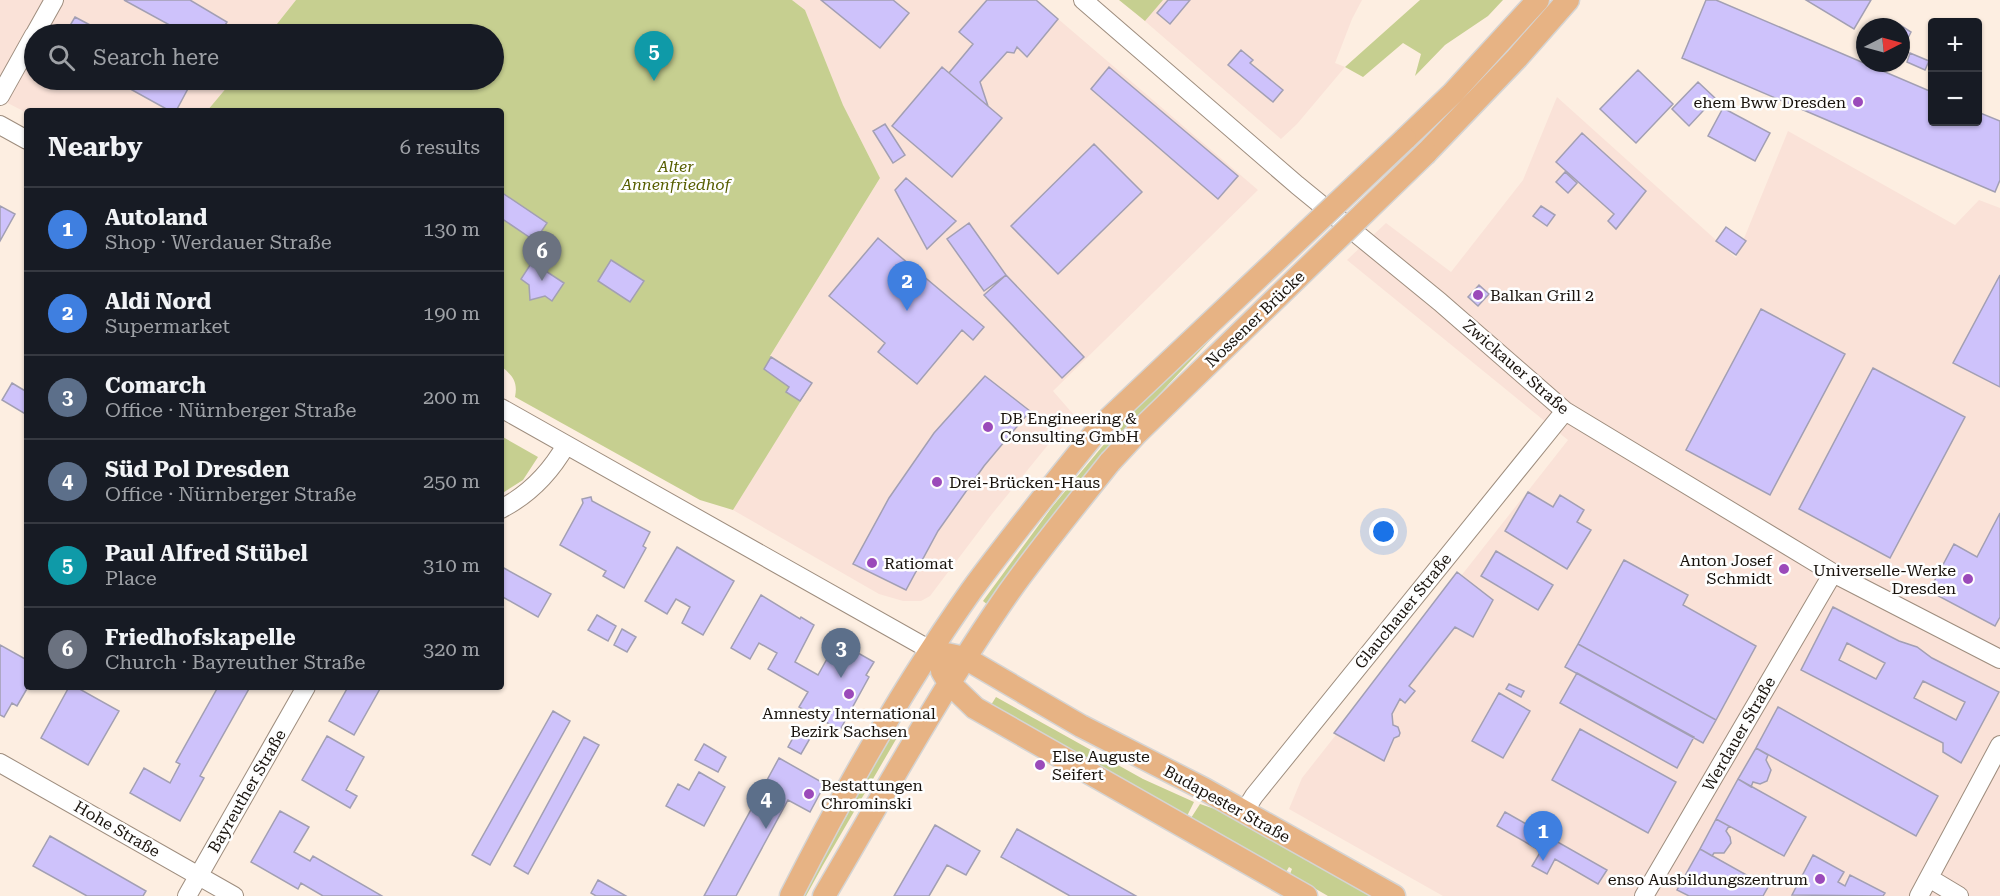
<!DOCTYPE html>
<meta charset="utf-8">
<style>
body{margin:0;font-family:"Roboto Serif",serif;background:#242831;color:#f1f3f6}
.controls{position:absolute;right:18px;top:18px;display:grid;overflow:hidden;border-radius:6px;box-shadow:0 2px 4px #0004}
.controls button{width:54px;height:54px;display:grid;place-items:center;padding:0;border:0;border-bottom:2px solid #363941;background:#171b24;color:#f1f3f6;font:30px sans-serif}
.compass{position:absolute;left:1856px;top:18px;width:54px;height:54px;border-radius:50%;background:#171b24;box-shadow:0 2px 4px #0004;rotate:84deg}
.you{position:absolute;left:1384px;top:532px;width:21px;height:21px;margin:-15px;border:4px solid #fff;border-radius:50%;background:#1a73e8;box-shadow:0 0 0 9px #1a73e833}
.badge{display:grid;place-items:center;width:39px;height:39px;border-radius:50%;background:#9b4aba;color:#fff;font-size:20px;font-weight:700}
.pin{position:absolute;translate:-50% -50px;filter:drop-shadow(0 2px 3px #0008)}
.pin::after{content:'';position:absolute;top:32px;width:21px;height:18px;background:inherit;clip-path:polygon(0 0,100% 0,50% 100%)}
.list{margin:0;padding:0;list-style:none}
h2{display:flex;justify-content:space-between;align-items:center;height:78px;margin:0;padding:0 24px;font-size:26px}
h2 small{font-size:20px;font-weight:400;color:#9ea1a6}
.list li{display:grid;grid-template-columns:39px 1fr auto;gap:18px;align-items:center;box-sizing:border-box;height:84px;padding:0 24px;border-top:2px solid #363941}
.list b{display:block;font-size:22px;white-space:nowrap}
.list p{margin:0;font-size:20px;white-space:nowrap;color:#9ea1a6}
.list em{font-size:20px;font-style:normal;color:#9ea1a6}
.icon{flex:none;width:33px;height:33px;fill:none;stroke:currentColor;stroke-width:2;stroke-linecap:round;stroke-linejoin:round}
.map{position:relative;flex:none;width:2000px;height:896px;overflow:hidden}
.search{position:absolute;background:#171b24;box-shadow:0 2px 4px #0004;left:24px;top:24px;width:480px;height:66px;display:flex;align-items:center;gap:15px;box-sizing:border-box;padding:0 21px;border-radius:33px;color:#9ea1a6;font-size:22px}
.panel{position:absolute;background:#171b24;box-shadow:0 2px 4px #0004;left:24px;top:108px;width:480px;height:582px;border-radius:6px}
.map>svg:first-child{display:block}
</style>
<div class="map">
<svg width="2000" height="896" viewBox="0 0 2000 896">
<rect width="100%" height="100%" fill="#fdeee1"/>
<path fill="#fae2d8" d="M0,0H296L269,34H34V80H233L207,111H27V113L0,99Z
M792,0H1036L1258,190L1053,391L1073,414L992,514L930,596L921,601H903L879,594L733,510L811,383L770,356L880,178L843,105L805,10Z
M1151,0H1362L1352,19L1335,63L1345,67L1297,124L1281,139L1139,16Z
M1557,97L1736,258L1788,131L1955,225L1979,200L2000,208V896H1443L1289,809L1302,778L1568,440L1347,260L1386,223L1451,272L1523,180Z"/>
<path fill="#c6cf90" d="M296,0H792L805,10L843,105L880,178L770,356L812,383L733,510L700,500L515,397C518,382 513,376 501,366V111H207L233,80H494V34H269Z
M1119,0H1163L1145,21Z
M1420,0H1503L1488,16L1445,45L1415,76L1421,54L1403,43L1363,77L1345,67Z
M1226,323L1109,448L988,605L983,601L1052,507L1130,413Z
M501,436L538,457L523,480L501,494Z
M996,697L1143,779L1194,802L1187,816L991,705Z
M896,725L902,729L823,865L806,896H803Z
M1200,804L1233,815L1376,896H1328L1290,874L1292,869L1289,867L1286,872L1191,818Z"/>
<path fill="#cec2fb" stroke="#a29fb3" stroke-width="1.5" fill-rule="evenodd" d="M124,0H190L227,22L220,34H186Z
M821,0H893L909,13L880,48Z
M987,0H1036L1058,19L1027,57L1017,47L1014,53L1007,52L980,82L988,106L949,73L973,44L959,32Z
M1168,0H1190L1170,24L1157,13Z
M1706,0H1716L1932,92V122H1978V112L2000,121V180L1995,192L1682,58Z
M1806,0H1871L1854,29Z
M75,17L107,34H65Z
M1897,23L1911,32L1907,40L1901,36V27H1895Z
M1241,50L1253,60L1250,63L1283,90L1273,102L1228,65Z
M1910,53L1929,61L1925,70L1907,62Z
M942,67L1002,118L952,177L892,126Z
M1109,67L1238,176L1218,199L1091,89Z
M1638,70L1673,104L1636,143L1600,109Z
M114,80H186L191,83L176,111H170Z
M1698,82L1715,98L1689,126L1672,109Z
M1723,108L1770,133L1755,161L1708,136Z
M885,124L905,155L893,163L873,131Z
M1582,133L1646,191L1616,229L1608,221L1614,214L1556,162Z
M1094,144L1142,192L1058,274L1011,226Z
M1565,172L1577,183L1568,193L1556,182Z
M906,178L956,221L927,249L895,190Z
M501,192L547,223L535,241L501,218Z
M0,206L15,214L0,241Z
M1541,206L1555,215L1547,226L1533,216Z
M969,223L1006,275L984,291L947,239Z
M1726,227L1746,241L1736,255L1716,241Z
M878,238L984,327L973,340L962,330L917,384L878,352L885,343L829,296Z
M611,260L644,281L630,302L598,281Z
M532,262L564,283L552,301L545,296L530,300L529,285L521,279Z
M1006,275L1084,357L1062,378L984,295Z
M2000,275V387L1953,363Z
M1479,285L1489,294L1478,306L1468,297Z
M1761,309L1845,354L1770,495L1686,450Z
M771,357L812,383L800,401L786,392L789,387L764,369Z
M1873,368L1965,417L1890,558L1799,509Z
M985,376L1030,411L984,466L938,531L906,590L853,564L889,498L934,433Z
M12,383L27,392V415L2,400Z
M1528,492L1553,507L1560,495L1584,510L1577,522L1591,530L1567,569L1505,531Z
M591,497L592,501L650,532L643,546L646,548L624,588L603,576L606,571L560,545L583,503L582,499Z
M2000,513V617L1995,626L1929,591L1954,544L1977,557Z
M677,547L734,581L703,635L682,623L690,607L685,604L676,599L667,614L645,601Z
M1496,551L1553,585L1538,610L1481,576Z
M1624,560L1688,595L1683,605L1756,646L1716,720L1578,644Z
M502,567L551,594L538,617L501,596Z
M1457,572L1493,600L1473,637L1455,627L1409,686L1415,691L1405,703L1400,699L1392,714L1393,725L1398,727L1400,733L1399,736L1394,738L1384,761L1334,733Z
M761,595L800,619L801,617L814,625L795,662L818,675L837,641L874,662L866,675L869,677L840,730L799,707L808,692L768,669L777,653L759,643L750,659L731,648Z
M1833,607L1899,641L1917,647L1932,658L1999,692L1961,763L1943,752V743L1801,670ZM1847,643L1885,663L1876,679L1839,660ZM1923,681L1965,702L1956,720L1914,698Z
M597,615L616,626L608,641L588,630Z
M622,629L636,637L627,652L614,645Z
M1578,644L1716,720L1703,743L1565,667Z
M0,645L27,660L28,687L17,706L12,703L4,717L0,715Z
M1577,673L1694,737L1677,768L1560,703Z
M1509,684L1524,691L1521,697L1506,689Z
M69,687H76L119,711L88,765L41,738Z
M218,687H250L200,776L204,778L180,821L130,793L144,768L170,783L180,764L176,762Z
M348,687H381L354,735L329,721Z
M1499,693L1530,711L1503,758L1472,741Z
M1778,707L1938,796L1916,836L1756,748Z
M553,711L570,721L490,865L472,855Z
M799,727L812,735L801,754L788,747Z
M1580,729L1676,782L1648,833L1552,780Z
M327,736L364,757L346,790L357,796L350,808L302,780Z
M584,737L599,745L528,874L514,866Z
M704,744L726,757L718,772L695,760Z
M1756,748L1768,755L1766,760L1771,770L1767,781L1760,784L1753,782L1751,787L1738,779Z
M779,758L825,784L810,812L788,800L736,896H704Z
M699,772L725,787L704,826L666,806L678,784L689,790Z
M1738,779L1806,817L1784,856L1716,819Z
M280,811L309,827L294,852L310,861L313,856L382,896H323L301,883L298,889L251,862Z
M1505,812L1607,870L1598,884L1555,859L1547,874L1532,866L1541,851L1497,826Z
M1716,819L1729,826L1726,831L1730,837L1731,843L1724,853H1714L1712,856L1700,849Z
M935,825L980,851L966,875L947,865L929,896H894Z
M1017,829L1136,896H1070L1035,876L1001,857Z
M50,836L146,891L143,896H87L33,866Z
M1700,849L1768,887L1763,896H1689L1677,890Z
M1813,855L1844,872L1838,882L1845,886L1850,875L1885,893L1883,896L1792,895Z
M598,880L626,896H596L591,893Z"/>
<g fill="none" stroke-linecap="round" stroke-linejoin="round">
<defs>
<path id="minor" d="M1083,0L1297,185L1440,302L1565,411L1833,573L2000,659
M35,34L54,0
M0,96L34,35
M0,125L27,140
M501,408L932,651
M501,509C530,494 550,473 566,445
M0,763L234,896
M1244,812L1254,796L1565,411
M1929,878L1959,896
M187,896L306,687
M1644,896L1833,573
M1919,896L2000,745"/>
<path id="major" d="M1405,139L1453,93L1538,0
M1426,153L1517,58L1568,0
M932,651L965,658L1081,726L1204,789L1394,896
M942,671L949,683L975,708L1306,896
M791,896C844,791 903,687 971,591C1012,535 1056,481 1100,427
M824,896C884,794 941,690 1009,592C1041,547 1076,505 1110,462"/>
</defs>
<use href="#minor" stroke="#9e8d7e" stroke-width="20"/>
<use href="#major" stroke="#d5d4d3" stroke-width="25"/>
<use href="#minor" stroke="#fff" stroke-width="18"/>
<use href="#major" stroke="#e7b384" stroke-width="22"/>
<defs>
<path id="major-bridge" d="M1100,427L1405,139
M1110,462L1137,433L1426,153"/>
</defs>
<use href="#major-bridge" stroke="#d5d4d3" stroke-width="25" stroke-linecap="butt"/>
<use href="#major-bridge" stroke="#e7b384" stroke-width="22"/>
</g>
<g fill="#9b4aba" stroke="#fefefe" stroke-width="2">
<circle cx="1858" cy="102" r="6"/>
<circle cx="1478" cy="295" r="6"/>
<circle cx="988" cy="427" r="6"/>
<circle cx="937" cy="482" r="6"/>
<circle cx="872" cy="563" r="6"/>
<circle cx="1784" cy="569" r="6"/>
<circle cx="1968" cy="579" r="6"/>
<circle cx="849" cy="694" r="6"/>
<circle cx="1040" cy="765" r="6"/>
<circle cx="809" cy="794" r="6"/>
<circle cx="1820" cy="879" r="6"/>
</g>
<g text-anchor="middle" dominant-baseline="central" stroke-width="5" stroke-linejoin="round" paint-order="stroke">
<g font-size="16" fill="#18120c" stroke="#fefefe" text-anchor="start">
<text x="1846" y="102" text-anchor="end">ehem Bww Dresden</text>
<text x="1490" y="295">Balkan Grill 2</text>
<text x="1000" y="418">DB Engineering &amp;<tspan x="1000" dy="18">Consulting GmbH</tspan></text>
<text x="949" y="482">Drei-Brücken-Haus</text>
<text x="1772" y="560" text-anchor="end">Anton Josef<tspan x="1772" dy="18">Schmidt</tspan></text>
<text x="884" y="563">Ratiomat</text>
<text x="1956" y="570" text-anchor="end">Universelle-Werke<tspan x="1956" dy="18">Dresden</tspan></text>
<text x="849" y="713" text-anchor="middle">Amnesty International<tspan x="849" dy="18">Bezirk Sachsen</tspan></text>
<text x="1052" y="756">Else Auguste<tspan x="1052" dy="18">Seifert</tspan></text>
<text x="821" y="785">Bestattungen<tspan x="821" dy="18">Chrominski</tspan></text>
<text x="1808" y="879" text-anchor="end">enso Ausbildungszentrum</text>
</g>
<g font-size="16" font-style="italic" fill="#575e00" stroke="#fefefe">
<text x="676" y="166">Alter<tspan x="676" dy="18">Annenfriedhof</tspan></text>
</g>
<g font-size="16" fill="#18120c" stroke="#fefefe">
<text transform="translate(1255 319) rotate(-44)">Nossener Brücke</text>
<text transform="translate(1516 367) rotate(41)">Zwickauer Straße</text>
<text transform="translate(1403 611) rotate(-51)">Glauchauer Straße</text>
<text transform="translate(1739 734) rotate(-60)">Werdauer Straße</text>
<text transform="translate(247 791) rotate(-60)">Bayreuther Straße</text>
<text transform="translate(1227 804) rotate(29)">Budapester Straße</text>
<text transform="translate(117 829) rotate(30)">Hohe Straße</text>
</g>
</g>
</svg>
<div class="controls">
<button>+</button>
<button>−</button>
</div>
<svg class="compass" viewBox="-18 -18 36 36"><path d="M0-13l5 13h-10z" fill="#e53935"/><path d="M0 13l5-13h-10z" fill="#9ea1a6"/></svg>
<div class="you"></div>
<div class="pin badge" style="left:1543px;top:861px;background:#3f7fe0">1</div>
<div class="pin badge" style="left:907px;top:311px;background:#3f7fe0">2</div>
<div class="pin badge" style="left:841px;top:678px;background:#5c6f8a">3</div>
<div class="pin badge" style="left:766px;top:829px;background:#5c6f8a">4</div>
<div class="pin badge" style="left:654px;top:81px;background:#0f9aa8">5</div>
<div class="pin badge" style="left:542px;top:281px;background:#6b7280">6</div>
<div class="search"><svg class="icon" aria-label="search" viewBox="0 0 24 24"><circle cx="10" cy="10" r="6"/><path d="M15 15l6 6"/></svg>Search here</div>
<section class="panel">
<h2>Nearby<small>6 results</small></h2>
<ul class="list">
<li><span class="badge" style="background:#3f7fe0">1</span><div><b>Autoland</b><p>Shop · Werdauer Straße</p></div><em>130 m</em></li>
<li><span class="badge" style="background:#3f7fe0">2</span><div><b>Aldi Nord</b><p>Supermarket</p></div><em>190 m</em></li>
<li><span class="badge" style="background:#5c6f8a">3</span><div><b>Comarch</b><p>Office · Nürnberger Straße</p></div><em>200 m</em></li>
<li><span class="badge" style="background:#5c6f8a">4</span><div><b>Süd Pol Dresden</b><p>Office · Nürnberger Straße</p></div><em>250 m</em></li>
<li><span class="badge" style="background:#0f9aa8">5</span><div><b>Paul Alfred Stübel</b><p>Place</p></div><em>310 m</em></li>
<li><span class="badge" style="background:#6b7280">6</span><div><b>Friedhofskapelle</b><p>Church · Bayreuther Straße</p></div><em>320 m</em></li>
</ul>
</section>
</div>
